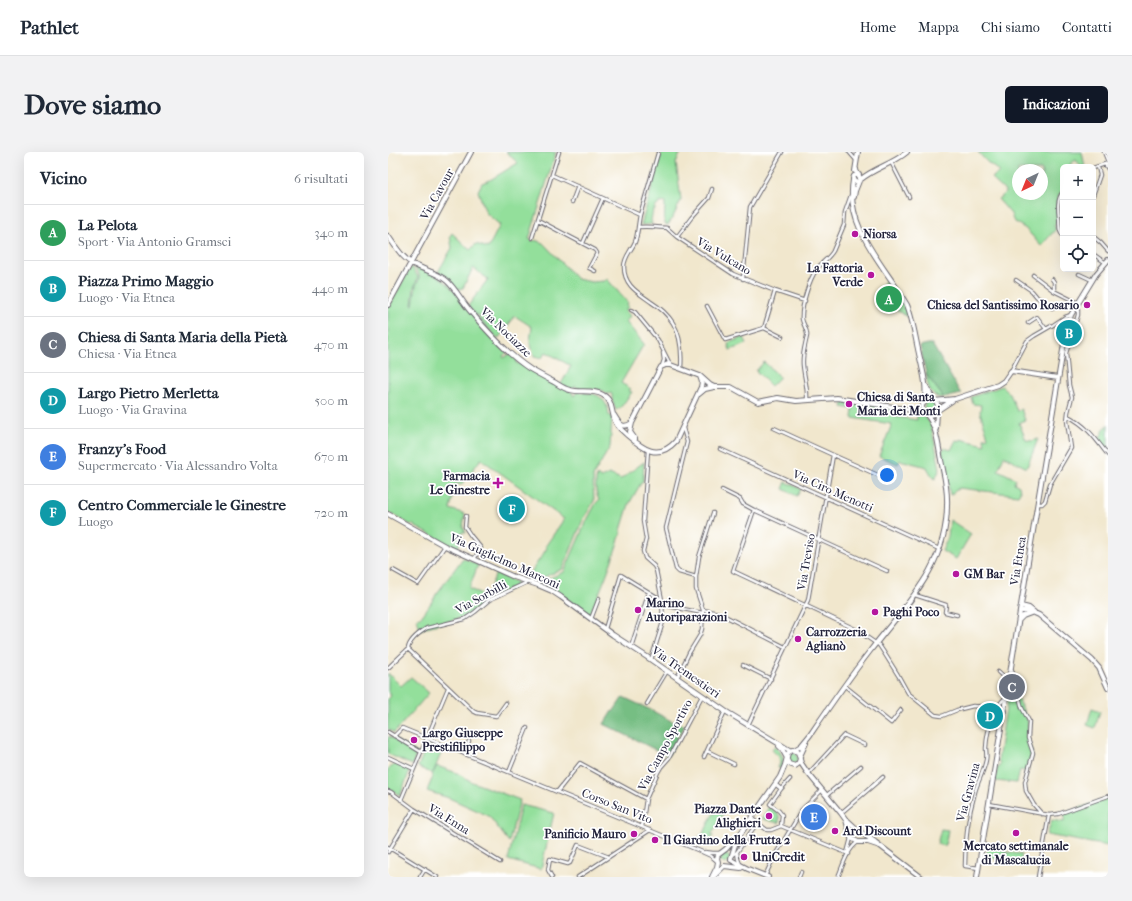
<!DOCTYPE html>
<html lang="it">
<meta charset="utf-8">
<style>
body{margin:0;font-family:"IM FELL French Canon",serif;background:#f2f2f3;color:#1f2937}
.controls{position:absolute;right:12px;top:12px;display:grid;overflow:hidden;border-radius:6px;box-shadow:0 4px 16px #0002}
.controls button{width:36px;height:36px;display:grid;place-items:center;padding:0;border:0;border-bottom:1px solid #e0e1e3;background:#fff;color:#1f2937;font:20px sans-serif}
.compass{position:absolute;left:624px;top:12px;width:36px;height:36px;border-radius:50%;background:#fff;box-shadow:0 4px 16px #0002;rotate:223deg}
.you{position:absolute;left:499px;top:323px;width:14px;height:14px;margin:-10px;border:3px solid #fff;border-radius:50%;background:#1a73e8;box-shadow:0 0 0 6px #1a73e833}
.badge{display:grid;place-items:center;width:26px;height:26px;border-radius:50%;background:#111827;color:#fff;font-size:13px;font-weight:700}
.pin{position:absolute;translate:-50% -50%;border:2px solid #fff;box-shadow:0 1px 4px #0006}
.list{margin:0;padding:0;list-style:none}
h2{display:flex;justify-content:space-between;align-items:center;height:52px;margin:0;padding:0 16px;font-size:17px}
h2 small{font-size:13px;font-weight:400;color:#747a83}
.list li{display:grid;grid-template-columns:26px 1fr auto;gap:12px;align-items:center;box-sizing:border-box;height:56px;padding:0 16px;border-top:1px solid #e0e1e3}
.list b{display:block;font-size:15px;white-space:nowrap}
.list p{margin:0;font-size:13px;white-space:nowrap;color:#747a83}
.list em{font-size:13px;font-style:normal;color:#747a83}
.icon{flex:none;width:22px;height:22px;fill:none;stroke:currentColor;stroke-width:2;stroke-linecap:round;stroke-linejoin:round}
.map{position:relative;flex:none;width:720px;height:725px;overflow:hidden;border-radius:6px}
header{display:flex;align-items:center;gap:24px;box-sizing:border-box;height:56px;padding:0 20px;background:#fff;border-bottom:1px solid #e0e1e3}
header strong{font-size:19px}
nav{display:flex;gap:22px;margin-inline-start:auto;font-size:14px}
.intro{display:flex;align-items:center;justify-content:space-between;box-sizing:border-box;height:96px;padding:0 24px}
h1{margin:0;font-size:28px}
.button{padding:10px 18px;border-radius:6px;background:#111827;color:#fff;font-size:14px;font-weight:700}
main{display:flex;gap:24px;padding:0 24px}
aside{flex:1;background:#fff;border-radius:6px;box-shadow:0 4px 16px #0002}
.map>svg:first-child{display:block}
</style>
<header>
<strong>Pathlet</strong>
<nav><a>Home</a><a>Mappa</a><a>Chi siamo</a><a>Contatti</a></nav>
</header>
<div class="intro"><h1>Dove siamo</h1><a class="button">Indicazioni</a></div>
<main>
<aside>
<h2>Vicino<small>6 risultati</small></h2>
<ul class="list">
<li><span class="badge" style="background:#2e9e5b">A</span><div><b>La Pelota</b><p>Sport · Via Antonio Gramsci</p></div><em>340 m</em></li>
<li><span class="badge" style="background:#0f9aa8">B</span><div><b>Piazza Primo Maggio</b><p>Luogo · Via Etnea</p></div><em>440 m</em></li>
<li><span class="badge" style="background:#6b7280">C</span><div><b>Chiesa di Santa Maria della Pietà</b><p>Chiesa · Via Etnea</p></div><em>470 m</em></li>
<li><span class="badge" style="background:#0f9aa8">D</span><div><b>Largo Pietro Merletta</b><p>Luogo · Via Gravina</p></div><em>500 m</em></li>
<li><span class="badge" style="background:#3f7fe0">E</span><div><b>Franzy's Food</b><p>Supermercato · Via Alessandro Volta</p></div><em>670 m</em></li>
<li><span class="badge" style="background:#0f9aa8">F</span><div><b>Centro Commerciale le Ginestre</b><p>Luogo</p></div><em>720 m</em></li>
</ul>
</aside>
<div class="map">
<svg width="720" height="725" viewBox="0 0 720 725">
<rect width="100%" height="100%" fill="#fff"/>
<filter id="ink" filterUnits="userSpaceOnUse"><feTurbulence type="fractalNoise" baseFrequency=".025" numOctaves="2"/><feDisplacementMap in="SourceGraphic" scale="8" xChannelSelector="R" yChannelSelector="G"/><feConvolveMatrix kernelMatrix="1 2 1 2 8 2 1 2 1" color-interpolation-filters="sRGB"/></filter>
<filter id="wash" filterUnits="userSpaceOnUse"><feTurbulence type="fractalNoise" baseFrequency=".012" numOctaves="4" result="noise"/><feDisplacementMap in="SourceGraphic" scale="16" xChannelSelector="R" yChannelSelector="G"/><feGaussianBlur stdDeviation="0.9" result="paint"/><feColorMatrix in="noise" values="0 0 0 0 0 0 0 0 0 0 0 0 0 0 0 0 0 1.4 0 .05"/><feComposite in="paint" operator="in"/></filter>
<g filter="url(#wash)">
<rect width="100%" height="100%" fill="#f1e7cd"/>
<path fill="#93df9b" stroke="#5a806b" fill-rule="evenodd" d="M118,0H168L141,87L146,89L147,88L155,91L189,127L204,130L216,129L219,127L240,151L239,153L241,155L237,158L242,164L238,170L256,192L233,231L243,237L241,239L244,240L233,255L228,258L224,247V243L223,241L220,242L213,238L189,236V235L187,234L185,237H182L173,232L183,214L158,200L154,206L146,204L142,189L144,175L127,164L110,187L91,166L92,164L91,163H88L80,154L100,127L85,116L75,136L68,138L61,128L50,120L64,96L62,84L64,81L82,98L88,92L100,96L112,73L98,61L90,39L94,31L102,28L130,11Z
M274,0H293L288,11L293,48L286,63L280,73L277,72C276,65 277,57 277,50L271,51L270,53L267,55V58H265L263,68L264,72L253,73Z
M590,0H694L697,15H693L688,8L682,12L684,15H675V38C666,46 669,58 670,69L666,73L668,77L653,94L638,77L627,70L625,68L623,62L610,47L617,41V39L603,26L612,20L600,11ZM630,18H654V42H630Z
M24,115L30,125L26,136L24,153H25L28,133L31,127V123L27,115L46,122L60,132L119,200L115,204L116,206L121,202L129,208L128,211L132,212L184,240L185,243L186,244L189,240C207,242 215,241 221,260L220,261L221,263L223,264L224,267L222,295L206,322L205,325L206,349L194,370L175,417L147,429L139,426L159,396L157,395L176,367L93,307L73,333L68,331L62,357L77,362L75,375L78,381L74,380L70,397L26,374V373L24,372L23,373L0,360V156L21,118Z
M497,129L500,131L502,132C509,142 517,152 520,165L488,146Z
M356,185L359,192L342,198L340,191Z
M376,210L392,225L383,234L368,219Z
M538,222L556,246C541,246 540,234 538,222Z
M614,234L622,242L629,259L633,257L637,268L631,271L638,288L644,289L650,287L639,315H637L616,304L610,318L628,327L626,331L631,334L632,340L630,343L571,336L562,343L554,299L556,296L563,298L568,288L572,289V287L597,293L596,286L600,285L592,260L593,253L585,252L583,245Z
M456,249L504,257V264L529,268V261L538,266L543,273L552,317L547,327L542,321L539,315L512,308L510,312L491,304L504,272L464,266L465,257L454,255Z
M536 255a6 6 0 1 1 12 0a6 6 0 1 1-12 0Z
M720,272V300L711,288L716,277Z
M256,310L255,329L254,331H253L241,352L233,378V381C224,409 214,437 201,463C185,451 169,439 150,431L176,420L177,418L196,374L198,373L197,372L208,351L211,348C207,341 207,331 209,323L213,326L221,322L233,327Z
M398,330L413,337L409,344L395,337Z
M562,368L583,382L568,407L554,399L560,385Z
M75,406L90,413L81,437L99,444L108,421L130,431L127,434L98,448L77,465L39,475L32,478L29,466L34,464L47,445V444Z
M0,521L13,534L23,525L41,541L6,581L0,577V547L3,544L0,540Z
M620,544L631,548L640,570L639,585L644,601L638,619L632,618L629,631L607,629L609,616L611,615L612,610L610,609Z
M704,556L712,559L707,576L699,573Z
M1,584L29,601L24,613L0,602V586Z
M39,593L54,599L45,621L49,614L69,621L84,630L132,648L121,690L101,664L61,646L39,639L44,627V624L45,622L30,615Z
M387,594C394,601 397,607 394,616H390L392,611L391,605L384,598Z
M405,600L408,601L410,607L407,611H404L401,607L403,601Z
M8,612L22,618L12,644L7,640L0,637V617Z
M720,646V694L659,683L664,668L676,670L677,661Z
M133,653L166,661L153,717L120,708Z
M381,655C390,660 392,661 391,671L375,667V664Z
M329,659L335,662L326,679L323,682L325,683L322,690L309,686C321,681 319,665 329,659Z
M553,677L560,678L557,694L549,692Z
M600,696L618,699L616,708L598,705Z
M619,700L634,702L632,711L618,708Z
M332.5 707a4.5 4.5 0 1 1 9 0a4.5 4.5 0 1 1-9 0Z"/>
<path fill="#76be83" stroke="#4c705f" d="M540,192H544L573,242L556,246L538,222L532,194Z
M235,545L263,558L285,570L286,569L297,574L292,582L289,583V584L290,587L280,604L216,572L224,559L225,560Z"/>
</g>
<g filter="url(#ink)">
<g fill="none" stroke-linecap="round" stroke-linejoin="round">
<defs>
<path id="street" d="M461,0L468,8
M716,0L720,10
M503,10L521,45
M717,12L720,17
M705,16L720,11
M164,23L252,63C250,72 250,82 247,90C243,99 236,105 236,115C236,134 251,141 263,150C271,155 280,163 285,171C293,184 294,202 293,216
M675,40C669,47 670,56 671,65C672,73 670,79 675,84
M705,43L712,23L710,15
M184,50L190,34
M252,63L270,1
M150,68L207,98L209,101L201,116L207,119
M250,75C260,74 269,75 279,76L289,85L345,122L387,139L417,149
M289,85L303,66L321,46L324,37
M144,86L171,0
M707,86L713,91L720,99
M195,91L215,46
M705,102L718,111
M691,122L704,128
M645,123L666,139L690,151
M355,127L362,55L394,0
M664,127L666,130V139
M628,128L644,139L649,145L664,156C673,152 681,151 690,158V163L678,201L681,233L684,245L680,260L679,269L683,296L662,332L657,349L654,352H650
M319,154L337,188L376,176L387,139
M243,158L247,160L270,188L282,212
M640,171L649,165L658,177
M376,176L394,185
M274,214L276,208L275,201
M623,219L639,189L646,184L665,173L677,165L683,163
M419,248C420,236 416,225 415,213C414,203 417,194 419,184C420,178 415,173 414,167C413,155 421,127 429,117C434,110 441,106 445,99L456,73L457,60L463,43
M680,264C699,274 707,286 720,303
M332,297L551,397
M260,298L255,369L258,387L255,399L257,406L266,414L268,418L274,448L275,470L263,508
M445,303L494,325
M334,338L352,347L355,352L366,358L499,419
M366,358L345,419L467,477L486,490L491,493L495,499L510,523L520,541L547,563L554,564L569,558L585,554L600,555L608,559
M78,364L77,375L83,384L93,396L86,407
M5,418L30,432L57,394
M308,425L311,405L325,361
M527,443L558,453L557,460L569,463
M275,453L315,461
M315,458L331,461L397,495
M203,467L211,446
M217,477L233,423L274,448
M243,495L261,440
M20,497L85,559L89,561L108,564L110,562L118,551
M355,513L383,527
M0,516L20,497C21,488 31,481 39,476L77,467L87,460L101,448L140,430
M624,518L634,556L641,569L640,586L645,601L637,630L638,639L646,653L654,662
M610,520L620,529
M289,526L301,501L312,483L314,477L315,458L308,437V425L291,420L288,417L278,376L299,290L295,276
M457,534L503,571L513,558
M259,552L279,519
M360,573L420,448L445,303L386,276
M0,580L33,600
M6,584L14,576L312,699L323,704L329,709
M319,599L346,612
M76,602L81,589
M0,605L26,617
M316,605L337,559
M121,620L139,576
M420,622L456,583L477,593
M387,632L393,637L382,652L391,659L394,663L393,674
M393,637L402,627
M0,639L3,640L26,657L112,710
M169,640L192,611L258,647
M439,643L473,614
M13,648L60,536
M601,652L661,663L670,662L720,644
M453,661L495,625
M363,666L379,678H383L393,674L461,702
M254,675L258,647L270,620L273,615L281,606L314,544
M0,695L49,725
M0,700L26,657
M317,700L325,701H332
M349,700L350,707L352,712
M459,701L463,686
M344,704L349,700L369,671
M591,716L577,714C577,689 580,664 587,640C590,629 596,619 598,608C599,604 598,600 598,596C599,578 605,557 618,545
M377,724L386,705L414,658L434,638
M32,725L37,717
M164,725L160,718L162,707L180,712L182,711L190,693L221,705
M190,725L262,678
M411,725L413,720
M450,725C455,713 459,698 470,690
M650,725L661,663"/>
<path id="secondary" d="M468,17C468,21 472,23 472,27L470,30L467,29L465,27L466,24L468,23H471
M467,19L470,0
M465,28C458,68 485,101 506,132C510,139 515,146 519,153C525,167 528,190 532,206C535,220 540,236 536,251
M472,28C486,16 505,12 519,0
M466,45L467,39L471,29
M0,84C8,95 15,108 29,114C39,119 50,121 59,129C68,137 74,150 83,160C98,178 122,204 142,217C149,221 158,226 166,230C171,233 176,237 182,238C192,241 205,237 215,243C225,248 223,260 227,269C229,275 235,279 239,283C255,297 270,309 288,289L313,235L314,230L312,224
M0,153L83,0
M538,234L546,249L567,247L610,233L616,229L623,219L670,226
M311,242L317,237L326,235
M534 255a8 8 0 1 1 16 0a8 8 0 1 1-16 0Z
M550,258L565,248
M226,263C231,271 234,278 244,271
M548,277L549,260
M247,287L242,280L244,271L273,215L280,212L312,224L322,233L326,235H343L370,250L390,246L408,249L449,246L536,260
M0,362L57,394L126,425L150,433L164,439L173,445L225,483L259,505L337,559L403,599
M633,454L641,456L646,460
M632,459H642L651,463L704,508L711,516L720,536
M631,468L635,464L643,461
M391,594L394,597L399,606
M406,598L413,594L422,583C441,555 461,526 482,499C517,453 559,415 559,353C560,337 556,323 553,308C550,293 549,274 538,262
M412,604L418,591
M399,608L401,612L407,614L410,612L412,607
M459,668L471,679L487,690L533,725
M343,706L347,693L353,681L392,625L397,613L400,601L404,598L410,600L413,611L419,620L453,661L458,668L463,686L470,690H480L492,694
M343,708L360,717L380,725
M326,724L336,714L353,716
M324,725L329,715L330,710L329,706L330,703L338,697L347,687
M589,725L646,373L677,186L683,163L708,122L720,108"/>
</defs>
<use href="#street" stroke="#6a676e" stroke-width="4.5"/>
<use href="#secondary" stroke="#6a676e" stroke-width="6"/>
<use href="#street" stroke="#fff" stroke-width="2.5"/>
<use href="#secondary" stroke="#fff" stroke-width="4"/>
</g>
</g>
<g fill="#b5179e" stroke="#fff" stroke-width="1.5">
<circle cx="467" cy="82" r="4"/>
<circle cx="483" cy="123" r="4"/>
<circle cx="699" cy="153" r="4"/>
<circle cx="461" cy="252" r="4"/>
<path d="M108 325h4v4h4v4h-4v4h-4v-4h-4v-4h4z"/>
<circle cx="568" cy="422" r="4"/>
<circle cx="250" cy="458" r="4"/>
<circle cx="487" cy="460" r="4"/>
<circle cx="410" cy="487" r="4"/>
<circle cx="26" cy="588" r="4"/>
<circle cx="381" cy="664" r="4"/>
<circle cx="447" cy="679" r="4"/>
<circle cx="628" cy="681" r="4"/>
<circle cx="246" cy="682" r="4"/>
<circle cx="267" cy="688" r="4"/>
<circle cx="356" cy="705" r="4"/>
</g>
<g text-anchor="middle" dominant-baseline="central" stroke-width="3.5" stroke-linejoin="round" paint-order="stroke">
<g font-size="12" fill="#22223b" stroke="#fff">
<text transform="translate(49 42) rotate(-61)">Via Cavour</text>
<text transform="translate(336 104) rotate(31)">Via Vulcano</text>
<text transform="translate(118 180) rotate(44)">Via Nociazze</text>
<text transform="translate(445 339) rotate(24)">Via Ciro Menotti</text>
<text transform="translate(117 409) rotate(24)">Via Guglielmo Marconi</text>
<text transform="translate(630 409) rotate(-81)">Via Etnea</text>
<text transform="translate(418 410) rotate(-80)">Via Treviso</text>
<text transform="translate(93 445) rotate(-29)">Via Sorbilli</text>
<text transform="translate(298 520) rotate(35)">Via Tremestieri</text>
<text transform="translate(277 593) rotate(-62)">Via Campo Sportivo</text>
<text transform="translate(580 640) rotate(-75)">Via Gravina</text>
<text transform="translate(229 654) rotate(22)">Corso San Vito</text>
<text transform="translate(61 667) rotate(32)">Via Enna</text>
</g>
<g font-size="12" font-weight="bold" fill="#22223b" stroke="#fff" text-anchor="start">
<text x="475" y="82">Niorsa</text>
<text x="475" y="116" text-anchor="end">La Fattoria<tspan x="475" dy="14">Verde</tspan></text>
<text x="691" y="153" text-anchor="end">Chiesa del Santissimo Rosario</text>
<text x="469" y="245">Chiesa di Santa<tspan x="469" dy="14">Maria dei Monti</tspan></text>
<text x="102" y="324" text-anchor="end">Farmacia<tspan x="102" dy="14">Le Ginestre</tspan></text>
<text x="576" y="422">GM Bar</text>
<text x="258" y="451">Marino<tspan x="258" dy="14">Autoriparazioni</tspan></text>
<text x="495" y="460">Paghi Poco</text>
<text x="418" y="480">Carrozzeria<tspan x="418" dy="14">Aglianò</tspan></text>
<text x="34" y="581">Largo Giuseppe<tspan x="34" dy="14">Prestifilippo</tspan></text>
<text x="373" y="657" text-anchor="end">Piazza Dante<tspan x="373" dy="14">Alighieri</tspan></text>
<text x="455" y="679">Ard Discount</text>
<text x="238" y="682" text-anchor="end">Panificio Mauro</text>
<text x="275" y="688">Il Giardino della Frutta 2</text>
<text x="628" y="694" text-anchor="middle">Mercato settimanale<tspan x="628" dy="14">di Mascalucia</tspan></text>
<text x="364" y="705">UniCredit</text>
</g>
</g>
</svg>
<div class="controls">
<button>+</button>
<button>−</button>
<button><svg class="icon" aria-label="locate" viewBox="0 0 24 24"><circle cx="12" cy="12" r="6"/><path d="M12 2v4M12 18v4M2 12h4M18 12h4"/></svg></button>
</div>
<svg class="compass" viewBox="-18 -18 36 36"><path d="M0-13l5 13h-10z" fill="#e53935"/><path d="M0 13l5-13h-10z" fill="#747a83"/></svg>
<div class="you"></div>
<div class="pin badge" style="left:501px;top:147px;background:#2e9e5b">A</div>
<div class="pin badge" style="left:681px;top:181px;background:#0f9aa8">B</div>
<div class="pin badge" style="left:624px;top:535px;background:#6b7280">C</div>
<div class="pin badge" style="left:602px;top:564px;background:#0f9aa8">D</div>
<div class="pin badge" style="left:426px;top:665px;background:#3f7fe0">E</div>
<div class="pin badge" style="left:124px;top:357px;background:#0f9aa8">F</div>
</div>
</main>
